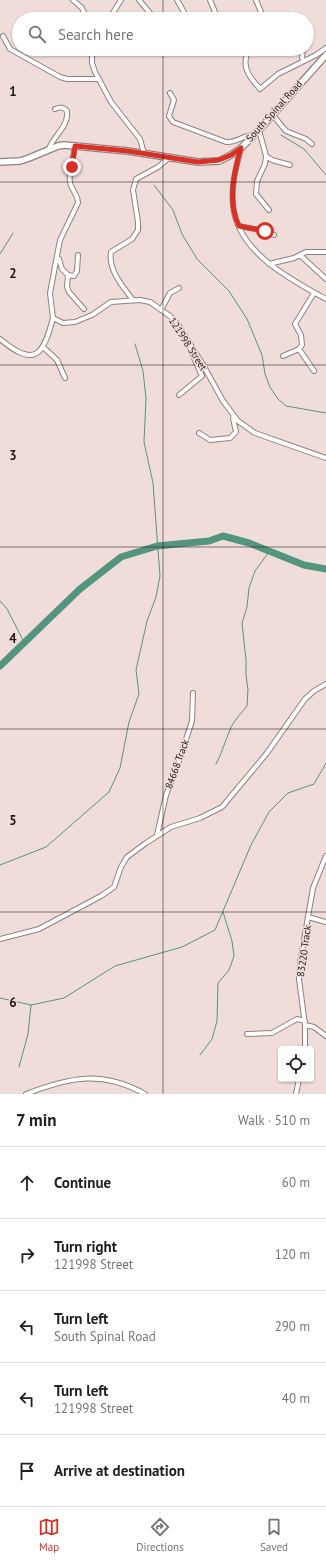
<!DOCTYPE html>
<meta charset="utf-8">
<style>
body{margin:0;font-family:"PT Sans",sans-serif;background:#f6f6f6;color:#202124}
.controls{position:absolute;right:12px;bottom:12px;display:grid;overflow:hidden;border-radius:4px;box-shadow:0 1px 3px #0004}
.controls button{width:36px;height:36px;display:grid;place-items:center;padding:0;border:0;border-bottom:1px solid #e0e0e0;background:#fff;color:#202124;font:20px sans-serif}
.stop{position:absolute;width:12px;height:12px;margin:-9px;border:3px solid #d93025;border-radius:50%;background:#fff}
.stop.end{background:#d93025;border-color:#fff;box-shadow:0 1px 4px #0008}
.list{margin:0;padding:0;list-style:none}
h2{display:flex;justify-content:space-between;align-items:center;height:52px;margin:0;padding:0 16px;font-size:17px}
h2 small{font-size:13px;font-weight:400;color:#757577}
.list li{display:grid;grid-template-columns:26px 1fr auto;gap:12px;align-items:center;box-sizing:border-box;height:72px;padding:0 16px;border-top:1px solid #e0e0e0}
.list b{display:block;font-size:15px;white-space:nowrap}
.list p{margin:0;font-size:13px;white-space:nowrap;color:#757577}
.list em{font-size:13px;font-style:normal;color:#757577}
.icon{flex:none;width:22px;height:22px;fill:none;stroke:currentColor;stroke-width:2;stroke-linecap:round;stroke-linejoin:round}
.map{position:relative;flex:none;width:326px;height:1094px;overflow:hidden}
.search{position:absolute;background:#fff;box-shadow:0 1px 3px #0004;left:12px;right:12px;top:12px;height:44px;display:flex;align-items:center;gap:10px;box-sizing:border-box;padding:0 14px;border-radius:22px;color:#757577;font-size:15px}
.sheet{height:412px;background:#fff}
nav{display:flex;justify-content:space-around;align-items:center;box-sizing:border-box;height:56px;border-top:1px solid #e0e0e0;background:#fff;font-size:11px;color:#757577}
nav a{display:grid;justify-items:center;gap:2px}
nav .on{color:#d93025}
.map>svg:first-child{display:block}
</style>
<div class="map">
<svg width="326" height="1094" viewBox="0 0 326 1094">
<rect width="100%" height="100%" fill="#f0ddda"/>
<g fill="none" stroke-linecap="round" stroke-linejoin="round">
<path stroke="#549580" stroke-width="1" d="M281,135L304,149L326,175
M154,185L173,210L182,234L197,259L229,291L247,319L262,355L265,374L270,387L278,399L286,406L326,413
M0,254L13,233
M0,601L7,609L24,642
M216,764C222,753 225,741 230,730C233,721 241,714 247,706L248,690L246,675V660L242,623L247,607L249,588L255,571L269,552
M0,865L46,847L109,792L120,768L129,722L139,694L136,670L147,621L156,597L160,576L153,483L144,442L146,398L143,371L135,344
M0,998L31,1005L64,998L115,966L182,947L215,930L251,845L269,812L288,793L314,784L326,763
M200,1055L212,1039L217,1021L218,983L229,970L234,956L232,941L223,912
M19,1067L28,1034L31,1005"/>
<path stroke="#549580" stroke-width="7" d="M0,666L80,589L121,557L157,546L209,541L223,536L249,543L304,565L326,569"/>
<defs>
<path id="street" d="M73,0L82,8L87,19
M139,0L155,19
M177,0L188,19
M210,0L218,19
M256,0L261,12L259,19
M109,19L121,0
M3,36L10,49L60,77L67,79H99
M92,49V63L95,72L111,102L140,139L144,153
M249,49C248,52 246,55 246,58C243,70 253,81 260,89L278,74L316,55L326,48
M303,49L302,58L304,61
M170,93L174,100L169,116L173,122L226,142C236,143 243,135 254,135
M272,114L286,131L306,139L312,144
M259,130L266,156L265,164L257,181L256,194L269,210
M75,146C74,156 68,173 70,182C71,190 78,194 78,203L60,240L50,293L53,318L63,323L75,322L92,315L111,302L140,300L150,302L170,316L177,323L202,363L223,401L238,421L255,433L326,458
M241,148C236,167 231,186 233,205C237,252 290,279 326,299
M49,149C53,136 69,127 67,111C64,107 59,107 55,109
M266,156L272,160L290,165
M239,226L265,231L274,235
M300,255L326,279
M59,259L62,269L68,275L67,287L69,292L84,309
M269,264L294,258L306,252H326
M68,275L74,276L77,271L78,255
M133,300C123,287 108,270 111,252L132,239L138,230V222L133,190L136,179L158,167L170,157
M161,310L170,293L179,288
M0,339C35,368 43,356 53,318
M43,347L57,360L65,378
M299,349L314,371
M283,356L299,349L302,345L301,335L295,324L314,293
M179,395L202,376L190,349
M199,433L210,440L230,438L236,432L233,418
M157,835L166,795L178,764L192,721L193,693
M308,917L326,922
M0,939L39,929L101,896L114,887L121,867L127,857L146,843L171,827L200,818L222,807L267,753L305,699L314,691L326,684
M305,1025L314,1027L326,1036
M247,1034L272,1033L297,1019L305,1021
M305,1049V1025L299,979L300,963L313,888L326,856
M26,1094C70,1077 102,1070 145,1094
M296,1094L299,1079"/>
<path id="secondary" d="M0,162L20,161L29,158L58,146L64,145L128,151L198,162L219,161L231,155L241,148L259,130L326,55"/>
</defs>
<use href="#street" stroke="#91807d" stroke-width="6"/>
<use href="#secondary" stroke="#91807d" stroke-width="8"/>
<use href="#street" stroke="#fff" stroke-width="4"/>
<use href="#secondary" stroke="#fff" stroke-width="5.5"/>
</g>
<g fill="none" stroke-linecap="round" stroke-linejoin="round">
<path stroke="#d93025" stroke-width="5" d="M72,167L75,146L128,151L198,162L219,160L231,155L241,148C234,172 227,202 239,226L265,231"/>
</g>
<path fill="none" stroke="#1d1716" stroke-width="1" stroke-opacity="0.55" d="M163,0V19M163,49V1094M0,182H326M0,365H326M0,547H326M0,729H326M0,912H326"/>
<g text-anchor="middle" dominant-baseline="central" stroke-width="3" stroke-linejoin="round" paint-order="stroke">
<g font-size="10" fill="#1d1716" stroke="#f0ddda">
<text transform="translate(274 111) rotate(-48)">South Spinal Road</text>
<text transform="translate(188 344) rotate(57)">121998 Street</text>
<text transform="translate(177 764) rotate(-70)">84668 Track</text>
<text transform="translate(304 951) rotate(-82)">83220 Track</text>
</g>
</g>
<g font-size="13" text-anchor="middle" font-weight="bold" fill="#1d1716" stroke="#f0ddda" stroke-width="3" stroke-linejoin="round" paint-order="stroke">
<text x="13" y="96">1</text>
<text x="13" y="278">2</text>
<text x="13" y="460">3</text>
<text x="13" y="643">4</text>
<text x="13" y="825">5</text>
<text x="13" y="1007">6</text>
</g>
</svg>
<div class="controls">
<button><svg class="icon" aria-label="locate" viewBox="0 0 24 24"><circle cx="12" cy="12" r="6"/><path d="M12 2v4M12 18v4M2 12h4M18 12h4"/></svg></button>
</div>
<div class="stop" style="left:265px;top:231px"></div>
<div class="stop end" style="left:72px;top:167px"></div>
<div class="search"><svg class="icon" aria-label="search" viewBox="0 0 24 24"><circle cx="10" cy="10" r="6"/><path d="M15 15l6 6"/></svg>Search here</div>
</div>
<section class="sheet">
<h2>7 min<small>Walk · 510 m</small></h2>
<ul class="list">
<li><svg class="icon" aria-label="ahead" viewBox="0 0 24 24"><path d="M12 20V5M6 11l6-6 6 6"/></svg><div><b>Continue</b></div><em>60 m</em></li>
<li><svg class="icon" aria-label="right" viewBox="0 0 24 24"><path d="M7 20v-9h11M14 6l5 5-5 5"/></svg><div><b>Turn right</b><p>121998 Street</p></div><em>120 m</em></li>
<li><svg class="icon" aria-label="left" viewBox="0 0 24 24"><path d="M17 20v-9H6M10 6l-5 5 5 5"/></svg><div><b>Turn left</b><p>South Spinal Road</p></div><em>290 m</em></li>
<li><svg class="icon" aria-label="left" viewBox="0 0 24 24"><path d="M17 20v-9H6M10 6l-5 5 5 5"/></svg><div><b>Turn left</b><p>121998 Street</p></div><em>40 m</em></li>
<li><svg class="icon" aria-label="arrive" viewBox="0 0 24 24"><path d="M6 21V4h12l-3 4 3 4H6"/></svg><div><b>Arrive at destination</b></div></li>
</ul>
</section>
<nav>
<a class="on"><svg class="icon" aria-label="map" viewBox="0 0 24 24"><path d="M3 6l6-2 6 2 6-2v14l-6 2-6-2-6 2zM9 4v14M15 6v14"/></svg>Map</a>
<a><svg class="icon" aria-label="directions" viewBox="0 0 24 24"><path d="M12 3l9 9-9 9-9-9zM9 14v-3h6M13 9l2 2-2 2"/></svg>Directions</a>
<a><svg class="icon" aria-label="saved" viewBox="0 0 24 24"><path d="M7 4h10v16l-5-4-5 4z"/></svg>Saved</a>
</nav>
